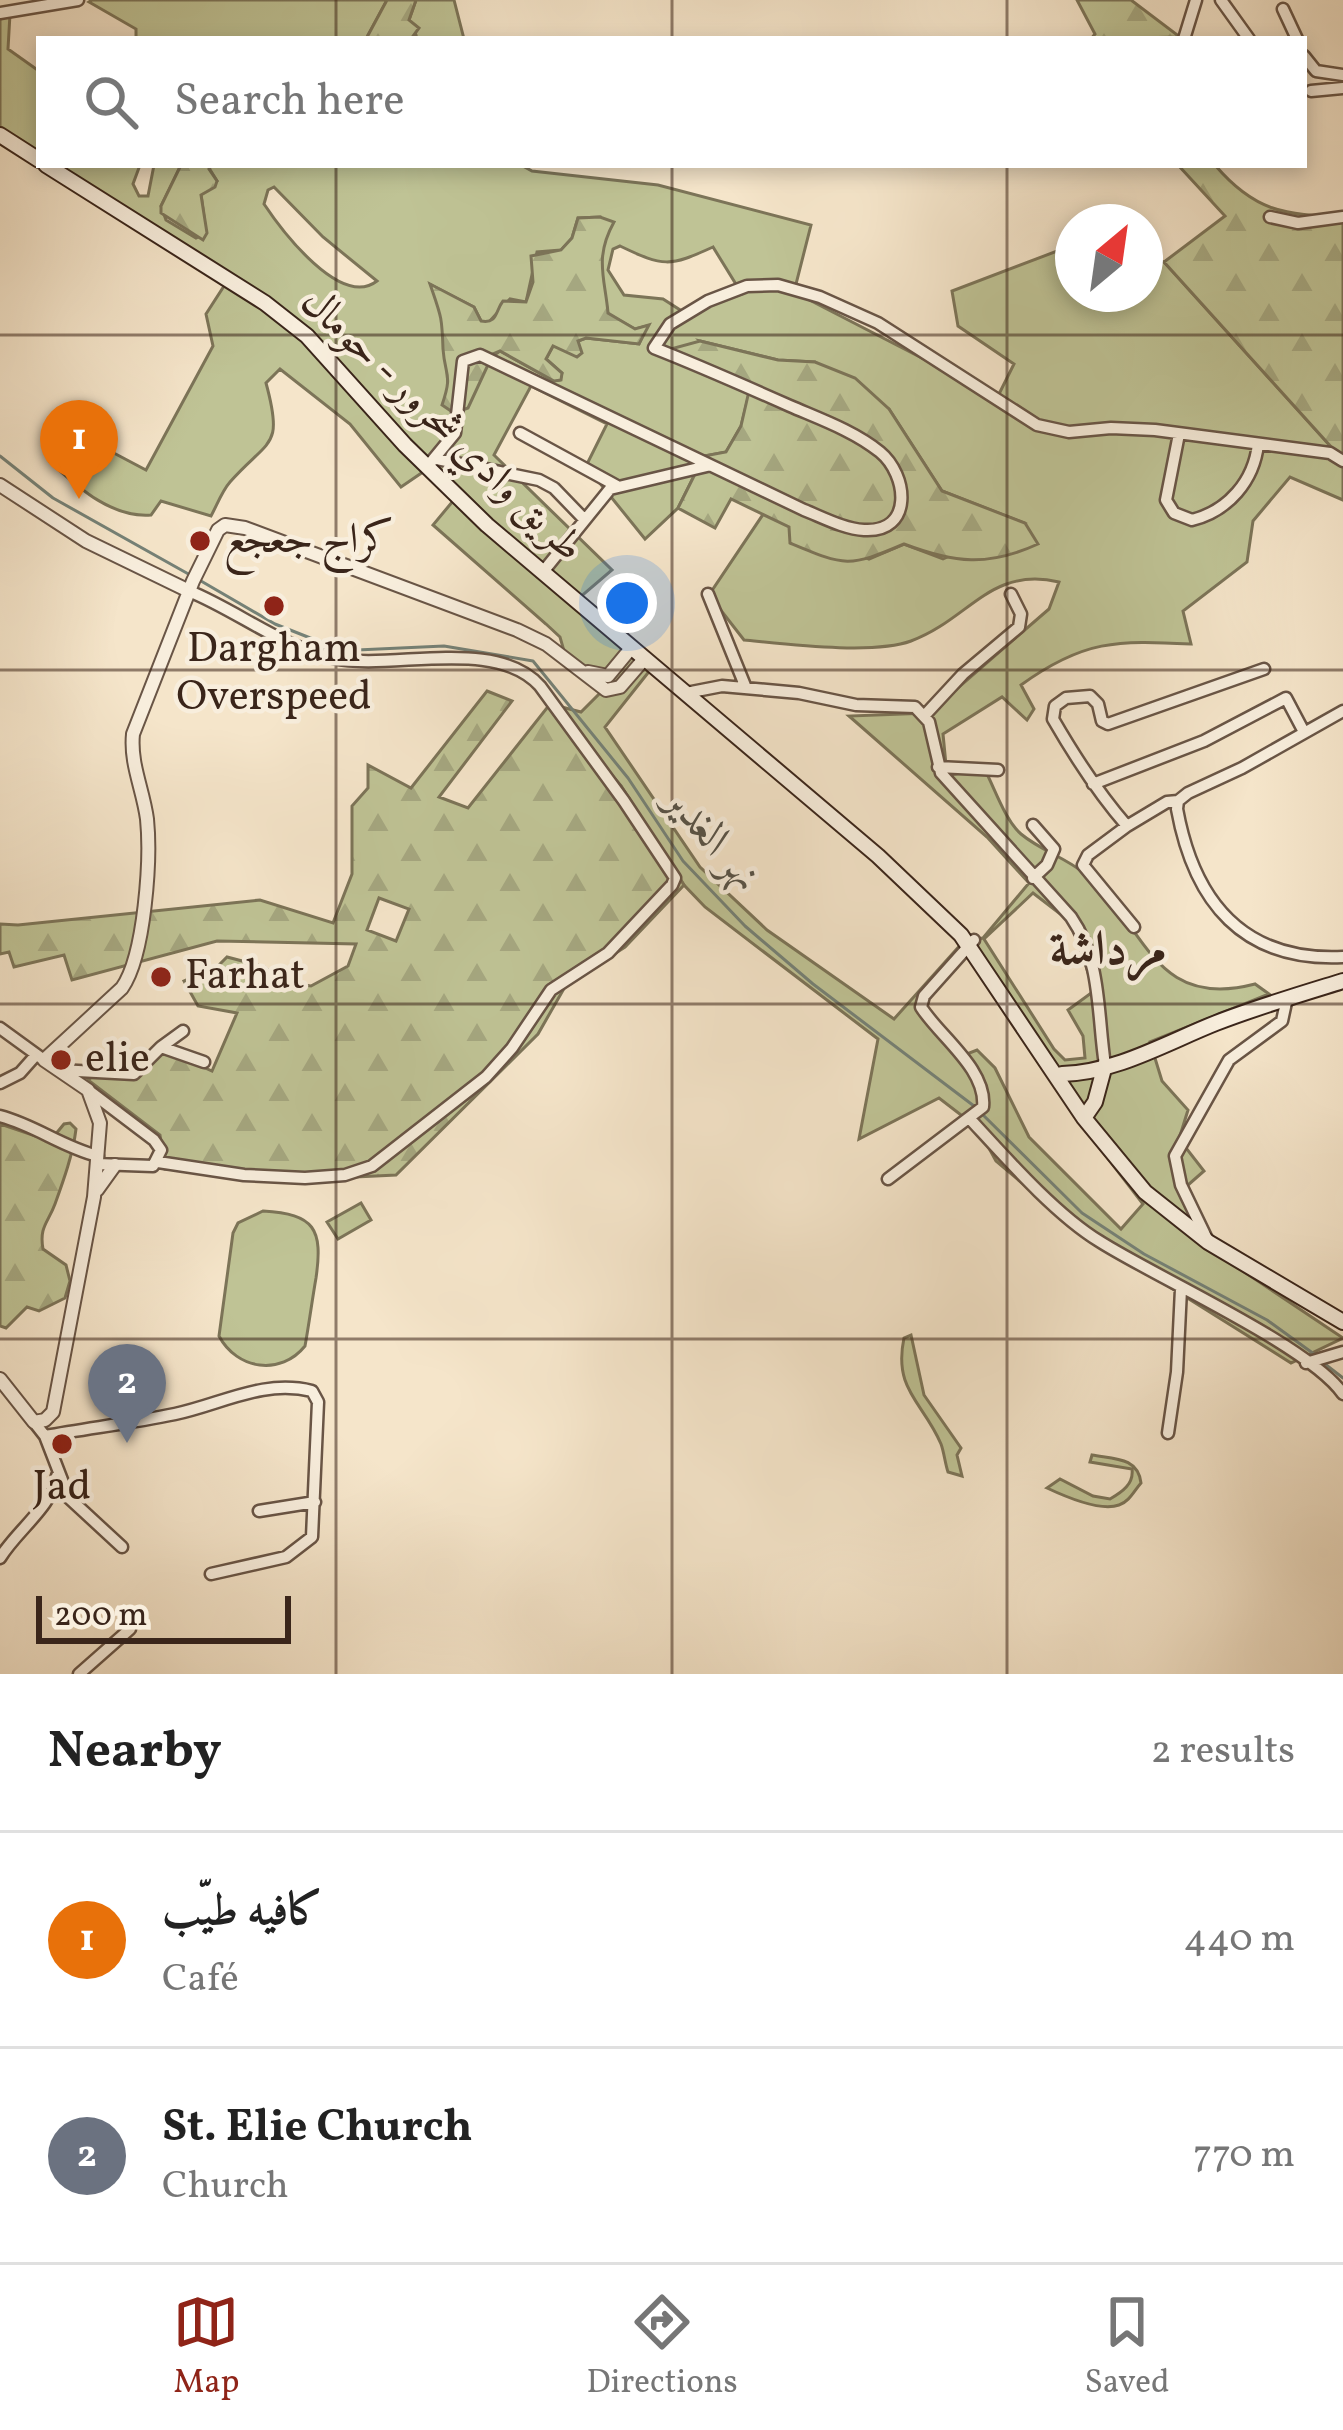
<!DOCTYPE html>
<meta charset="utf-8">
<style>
body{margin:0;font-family:Vollkorn,Amiri,serif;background:#f6f6f6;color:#222}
.compass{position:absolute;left:1055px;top:204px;width:108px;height:108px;border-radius:50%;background:#fff;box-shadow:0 6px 18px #0003;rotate:29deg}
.scale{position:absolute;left:36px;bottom:30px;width:255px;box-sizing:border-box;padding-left:12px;border:6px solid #3a251a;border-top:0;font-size:33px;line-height:42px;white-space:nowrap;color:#3a251a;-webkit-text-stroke:9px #f8eedd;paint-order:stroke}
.you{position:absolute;left:627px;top:603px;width:42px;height:42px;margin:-30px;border:9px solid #fff;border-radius:50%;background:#1a73e8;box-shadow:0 0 0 18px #1a73e833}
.badge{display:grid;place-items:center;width:78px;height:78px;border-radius:50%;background:#8f2418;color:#fff;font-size:39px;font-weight:700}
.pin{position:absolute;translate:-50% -99px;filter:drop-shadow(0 3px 6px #0008)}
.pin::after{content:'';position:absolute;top:63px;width:42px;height:36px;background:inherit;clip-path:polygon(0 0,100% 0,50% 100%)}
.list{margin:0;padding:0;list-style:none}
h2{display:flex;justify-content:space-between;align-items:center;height:156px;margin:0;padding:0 48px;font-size:51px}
h2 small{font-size:39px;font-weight:400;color:#767676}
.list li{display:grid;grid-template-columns:78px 1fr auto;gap:36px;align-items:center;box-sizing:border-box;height:216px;padding:0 48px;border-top:3px solid #e0e0e0}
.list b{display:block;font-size:45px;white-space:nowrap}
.list p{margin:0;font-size:39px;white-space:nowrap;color:#767676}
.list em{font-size:39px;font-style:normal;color:#767676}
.icon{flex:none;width:66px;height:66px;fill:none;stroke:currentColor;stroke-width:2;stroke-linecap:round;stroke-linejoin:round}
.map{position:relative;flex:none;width:1343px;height:1674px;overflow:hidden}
.search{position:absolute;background:#fff;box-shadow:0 6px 18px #0003;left:36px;right:36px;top:36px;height:132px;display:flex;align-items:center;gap:30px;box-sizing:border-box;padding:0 42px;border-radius:0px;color:#767676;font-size:45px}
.sheet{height:588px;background:#fff}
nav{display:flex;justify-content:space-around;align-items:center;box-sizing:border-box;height:168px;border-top:3px solid #e0e0e0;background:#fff;font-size:33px;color:#767676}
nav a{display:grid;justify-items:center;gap:6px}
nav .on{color:#8f2418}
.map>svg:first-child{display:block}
</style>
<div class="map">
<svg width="1343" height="1674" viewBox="0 0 1343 1674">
<defs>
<pattern id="forest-firs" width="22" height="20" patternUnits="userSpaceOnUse" patternTransform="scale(3)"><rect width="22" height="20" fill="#bfc395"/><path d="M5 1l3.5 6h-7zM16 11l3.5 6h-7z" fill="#a5a780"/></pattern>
</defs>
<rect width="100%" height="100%" fill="#f5e5ca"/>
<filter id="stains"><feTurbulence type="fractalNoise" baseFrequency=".00167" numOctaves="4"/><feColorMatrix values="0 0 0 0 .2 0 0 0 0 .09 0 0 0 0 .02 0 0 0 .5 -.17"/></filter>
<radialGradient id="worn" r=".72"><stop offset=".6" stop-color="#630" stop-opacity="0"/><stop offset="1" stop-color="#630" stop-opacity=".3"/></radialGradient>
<path fill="#bfc395" stroke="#7c7458" stroke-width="3" fill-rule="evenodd" d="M92,0H387L366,39H136V29L89,2Z
M416,0H454L464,39H411L416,35L409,20Z
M0,14H10L8,49L39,71V163L0,136Z
M42,165H140L133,184L139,196H148L154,165H181L161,206L166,220L196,238L206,233L201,194L217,181L209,168L212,165H521L532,171L658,185L811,225L794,292L947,371L995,402L1014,364L958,326L952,291L1073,245V294H1145V256L1164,262L1343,460V500L1290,477L1253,521L1247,562L1183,611L1191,644C1117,640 1083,640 1021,685L1034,709L1027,720L1002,697L943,734L947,775L985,770C995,789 1005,820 1021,834C1040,850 1066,858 1084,873C1146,923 1151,1011 1255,984L1269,994L1150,1042L1162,1081L1188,1110L1179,1139L1204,1171L1180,1192L1201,1243L1343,1338L1291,1363L1074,1227L996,1161L978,1128L939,1098L859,1139L878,1039L705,907L684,885L621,786L550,704L581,712L606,687L564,651L560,637L546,624L433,525L453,501L423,472L401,487L350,424L280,369L266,383C284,449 269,438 230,482C222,491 217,505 211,516L161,501L151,515C111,518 78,487 50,462L76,433L146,470L213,346L206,314L224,286L198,265ZM274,187L323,237L377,281C341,309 282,231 264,204L268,190ZM600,217L601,272L608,314L635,329L647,326L639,344L586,338L578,341V347L553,346L546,359L562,373L560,380L554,381L500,351L448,388L444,314L431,285L474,307L481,321L488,323L510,299L526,302L537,252L561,250L572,238L578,218ZM620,246C664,267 669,267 713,247L742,294L685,313L663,299L624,295L608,270L613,249ZM700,341L778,360L815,362L889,409L942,491L1024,523L943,559L904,544L869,559L764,513L709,595L744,640C786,644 873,655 911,641C970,619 990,566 1059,582L1049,609L929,713L849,716L987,837L1029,883L983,938L964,941L894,1019L767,930L700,867L605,727L651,669L579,598L612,570L494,455L531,386L607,424L586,466L645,539L678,508L704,456L726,452L741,426L750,390ZM1033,893L1072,923L1094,991L1068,1010L1083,1036L1085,1058L1065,1060L1054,1049L984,939ZM970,951L1079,1121L1143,1204L1121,1229L1029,1137L995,1068L977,1050L967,1054L929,1014L923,1001Z
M361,1203L371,1220L338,1239L327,1222Z
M263,1211C315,1214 323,1229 316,1278C312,1301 309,1324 305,1346C281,1376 237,1370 219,1336L233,1233L238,1223Z
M911,1335L924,1395L961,1448L957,1455L962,1476L948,1472C945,1463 944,1452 941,1444C923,1402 893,1390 904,1338Z
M1092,1455C1114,1459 1138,1457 1141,1483C1134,1491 1129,1502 1119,1505C1100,1512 1064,1496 1047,1488L1060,1479L1093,1496L1110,1499C1122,1492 1134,1484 1132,1469L1090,1462Z"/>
<path fill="url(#forest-firs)" stroke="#7c7458" stroke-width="3" fill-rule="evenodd" d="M387,0H416L409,20L419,28L411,39H366Z
M1077,0H1131L1180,37L1091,39L1095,34Z
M181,165H212L209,169L217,181L215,187L201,195L207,233L203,240L161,213V206Z
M1178,165H1215C1254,211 1285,216 1343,216V460L1164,262L1225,216Z
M578,218L600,217L614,222C594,258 605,278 608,313L635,329L649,325L639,344L586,338L578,341L582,353L577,357L553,346L546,359L562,373L561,380L554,381L500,351L493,354L468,408L454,413L442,405C453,373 445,377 443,349C442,316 441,316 430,284L474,307L481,321C498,324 495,311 503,301L526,302L533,282L531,256L561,250L572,238Z
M700,341L778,360L815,362L855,378L889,409L942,491L1025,523L1038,544C988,567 954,563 904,544C848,568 845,566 790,543L789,527L731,499L715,528L678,508L704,456L726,452L741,426L749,391L656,353Z
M487,691L512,701L439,797L468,808L550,704L621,786L684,885L625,947L566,985L538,1034L396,1175L273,1181L249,1174L165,1169L160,1135L88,1080L94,1075L134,1077L161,1048L212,1071L237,1013L198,1006L184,981L217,967L227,957L265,967L281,982L311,986L348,966L356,944L217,941L72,980L64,955L14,967L9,952L0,954V924L18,925L260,900L333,923L352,874V806L368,788V765L411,788ZM379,898L409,909L396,941L367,930Z
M70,1123L76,1129C73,1154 64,1179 55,1204C48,1223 39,1227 43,1249L66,1265L70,1281L65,1298L39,1311L27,1307L6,1328L0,1326V1124L50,1141L64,1124Z"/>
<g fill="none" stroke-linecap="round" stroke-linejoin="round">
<path stroke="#758176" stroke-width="3" d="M0,456L53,498L192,576
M201,581L275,624L333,647L357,650L444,646L533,661L628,778L683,861L745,926L813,984L974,1106L1082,1213L1144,1254L1267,1320L1314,1354
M1321,1361L1343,1378"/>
<defs>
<path id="minor" d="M1221,0L1249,39
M1283,9L1297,39
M0,13L78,0
M1184,39L1196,0
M1304,56L1316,71L1343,75
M1311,91L1343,88
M1270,217L1298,223L1343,217
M520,433L617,486
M1179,434L1166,500L1174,513L1192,520C1228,511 1254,481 1258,444
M437,459L539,480L554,488L583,518
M427,467L455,433L463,361L480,355L804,510C822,517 844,529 864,530C914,533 908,475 880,452C854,431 820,419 790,406C745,386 700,366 654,348L670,324L708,301L747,286L778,285L820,297L878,323L1037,425L1069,432L1111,428L1155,430L1330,453L1343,461
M542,573L610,489L707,466
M708,594L746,688
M686,693L722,686L799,693L856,705L915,707L929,722L941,773L1071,917C1102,962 1097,1013 1105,1065
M1343,711L1242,768L1188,793L1178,801L1177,809C1194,902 1243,962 1343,957
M925,715L963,674L1019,627L1021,614L1011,594
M938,767L998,770
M1093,784L1204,741L1286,698L1304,732
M1178,801L1167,802L1127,826C1098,793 1075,757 1053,719L1055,706L1066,698L1090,696L1098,704L1102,721L1108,724L1264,669
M1033,825L1054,849L1047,865L1033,878
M1127,826L1088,855L1083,865L1134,927
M0,1028L44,1060
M161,1047L183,1031
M59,1070L134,1074L161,1047L204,1062
M0,1083L20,1073L36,1055
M88,1090L154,1140L161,1150L153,1166L97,1164
M0,1116C35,1125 62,1147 98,1156
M970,1119C1006,1158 1055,1214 1099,1241C1155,1277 1310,1346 1343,1394
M158,1162L244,1175L305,1178L345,1175L372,1166L486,1077L512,1048L551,990L608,953L672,885L675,878L624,801L540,686C495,636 392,671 333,658C281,647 238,611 189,591
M888,1179L983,1107C987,1069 939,1036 921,1007L924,996L974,940
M1207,1239L1181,1185L1175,1156L1229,1060L1282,1021L1287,998
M1306,1363L1343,1352
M34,1422L45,1436L69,1498L122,1547
M1168,1433L1177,1372L1181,1289
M45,1436C89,1428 132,1423 175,1414C222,1404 263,1379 312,1391L318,1402L312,1537L286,1557L211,1574
M259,1511L315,1502
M0,1558C17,1530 51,1508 57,1476
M79,1674L130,1629"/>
<path id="tertiary" d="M0,485L86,541L189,591
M588,672L608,676L632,647
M97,1190L115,1165
M0,1379L34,1422L45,1420L53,1412L94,1197L100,1123L88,1090L44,1060L122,988C145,955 151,859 147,819C143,789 130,764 133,734L193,581L218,530L225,525L245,528L517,630L546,644L606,690L620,687L645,658"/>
<path id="secondary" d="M0,135L39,160
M46,165L265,303L307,336L405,445L487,525L878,856L961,935L1084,1118L1145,1192L1208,1242L1343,1322
M1062,1074C1115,1073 1168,1042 1216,1023C1257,1007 1301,994 1343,981
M1084,1118L1095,1102L1105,1065"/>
</defs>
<use href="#minor" stroke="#695546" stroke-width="15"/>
<use href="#tertiary" stroke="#695546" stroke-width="16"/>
<use href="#secondary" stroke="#3a251a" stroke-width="18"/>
<use href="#minor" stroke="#f8eedd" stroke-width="10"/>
<use href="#tertiary" stroke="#f8eedd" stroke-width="12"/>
<use href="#secondary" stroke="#f8eedd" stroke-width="14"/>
</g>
<path fill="none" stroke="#3a251a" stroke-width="3" stroke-opacity="0.55" d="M336,0V39M672,0V39M1007,0V39M336,165V1674M672,165V1674M1007,165V1674M0,335H1343M0,670H1343M0,1004H1343M0,1339H1343"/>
<g fill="#8f2418" stroke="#f8eedd" stroke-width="4.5">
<circle cx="200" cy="541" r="12"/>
<circle cx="274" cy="606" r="12"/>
<circle cx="161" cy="977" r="12"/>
<circle cx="61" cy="1060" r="12"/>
<circle cx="62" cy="1444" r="12"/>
</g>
<g text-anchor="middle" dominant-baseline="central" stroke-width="9" stroke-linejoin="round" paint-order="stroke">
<g font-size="42" fill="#3a251a" stroke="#f8eedd">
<text transform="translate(441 426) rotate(44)">طريق وادي شحرور - حومال</text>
</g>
<g font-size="42" fill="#3a251a" stroke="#f8eedd" text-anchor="start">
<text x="224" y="541">كراج جعجع</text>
<text x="274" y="650" text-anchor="middle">Dargham<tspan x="274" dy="48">Overspeed</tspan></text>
<text x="185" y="977">Farhat</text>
<text x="85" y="1060">elie</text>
<text x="62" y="1488" text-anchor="middle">Jad</text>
</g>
<g font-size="45" font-style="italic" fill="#575348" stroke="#f8eedd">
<text transform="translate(712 840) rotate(49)">نهر الغدير</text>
</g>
<g font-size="48" font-weight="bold" fill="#3a251a" stroke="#f8eedd">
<text x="1108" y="951">مرداشة</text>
</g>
</g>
<rect width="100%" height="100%" filter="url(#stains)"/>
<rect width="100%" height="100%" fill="url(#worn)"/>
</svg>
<svg class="compass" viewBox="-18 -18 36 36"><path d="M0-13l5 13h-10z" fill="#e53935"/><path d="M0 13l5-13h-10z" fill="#767676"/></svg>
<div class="scale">200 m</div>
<div class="you"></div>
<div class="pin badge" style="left:79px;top:499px;background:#e8710a">1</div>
<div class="pin badge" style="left:127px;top:1443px;background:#6b7280">2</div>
<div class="search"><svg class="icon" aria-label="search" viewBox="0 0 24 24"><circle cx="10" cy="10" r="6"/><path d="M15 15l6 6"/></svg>Search here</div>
</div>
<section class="sheet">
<h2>Nearby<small>2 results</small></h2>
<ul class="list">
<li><span class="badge" style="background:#e8710a">1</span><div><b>كافيه طيّب</b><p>Café</p></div><em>440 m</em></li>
<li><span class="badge" style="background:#6b7280">2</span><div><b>St. Elie Church</b><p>Church</p></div><em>770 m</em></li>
</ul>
</section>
<nav>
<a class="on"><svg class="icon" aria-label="map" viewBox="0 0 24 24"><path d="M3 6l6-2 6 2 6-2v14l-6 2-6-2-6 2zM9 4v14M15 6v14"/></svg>Map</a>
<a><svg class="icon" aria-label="directions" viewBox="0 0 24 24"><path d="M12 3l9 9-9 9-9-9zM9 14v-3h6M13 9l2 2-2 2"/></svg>Directions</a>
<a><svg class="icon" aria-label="saved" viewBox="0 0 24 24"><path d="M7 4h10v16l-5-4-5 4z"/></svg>Saved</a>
</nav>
